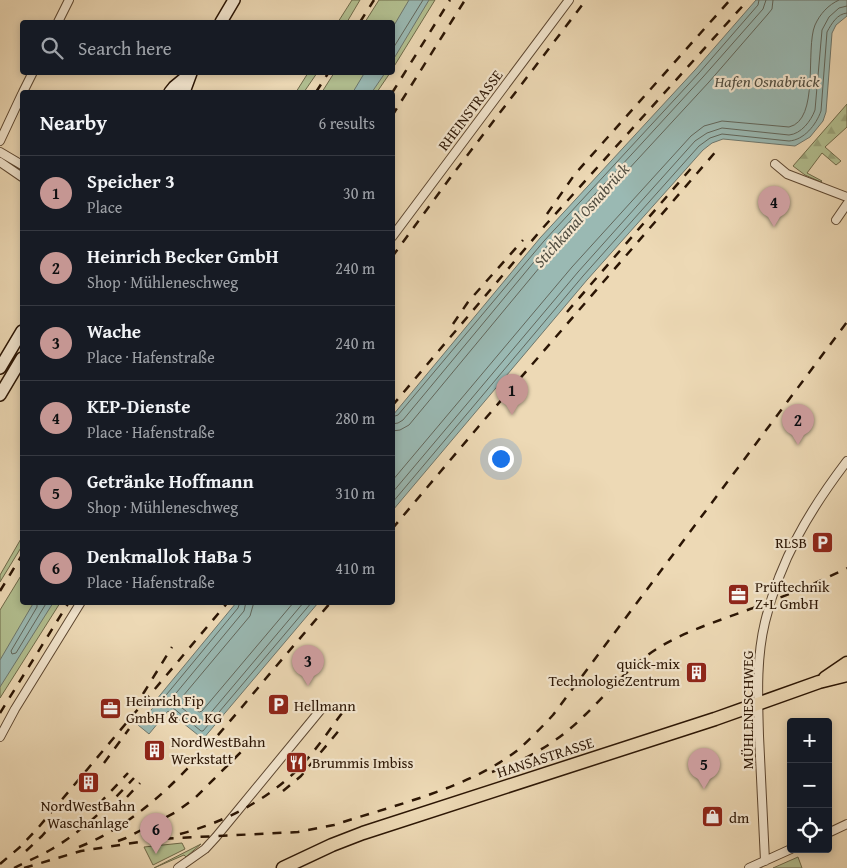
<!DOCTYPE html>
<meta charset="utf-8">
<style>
body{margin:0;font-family:"Gentium Book Plus",serif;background:#20242c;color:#f1f3f6}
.controls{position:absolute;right:15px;bottom:15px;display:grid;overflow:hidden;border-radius:5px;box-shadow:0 2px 8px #0003}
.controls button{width:45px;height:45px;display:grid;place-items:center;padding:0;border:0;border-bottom:1px solid #363941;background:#171b24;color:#f1f3f6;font:25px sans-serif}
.you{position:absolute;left:500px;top:458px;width:18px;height:18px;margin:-12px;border:4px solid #fff;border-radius:50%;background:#1a73e8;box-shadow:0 0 0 8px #1a73e833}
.badge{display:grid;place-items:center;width:32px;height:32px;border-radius:50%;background:#c59692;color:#111;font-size:16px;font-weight:700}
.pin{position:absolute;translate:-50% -41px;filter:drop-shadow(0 1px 2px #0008)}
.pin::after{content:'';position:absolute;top:26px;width:18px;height:15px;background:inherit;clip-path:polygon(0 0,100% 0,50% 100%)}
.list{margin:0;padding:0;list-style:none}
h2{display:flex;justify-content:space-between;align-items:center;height:65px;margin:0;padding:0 20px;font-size:21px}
h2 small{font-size:16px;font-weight:400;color:#9ea1a6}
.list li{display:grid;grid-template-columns:32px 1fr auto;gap:15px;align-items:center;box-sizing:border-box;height:75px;padding:0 20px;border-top:1px solid #363941}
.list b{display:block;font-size:19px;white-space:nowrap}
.list p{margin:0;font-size:16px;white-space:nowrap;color:#9ea1a6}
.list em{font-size:16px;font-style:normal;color:#9ea1a6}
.icon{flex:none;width:28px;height:28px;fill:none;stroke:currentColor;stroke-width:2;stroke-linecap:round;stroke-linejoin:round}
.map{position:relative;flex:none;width:847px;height:868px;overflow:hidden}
.search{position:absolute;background:#171b24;box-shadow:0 2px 8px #0003;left:20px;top:20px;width:375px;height:55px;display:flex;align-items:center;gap:12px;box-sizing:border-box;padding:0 18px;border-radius:5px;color:#9ea1a6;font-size:19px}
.panel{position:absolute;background:#171b24;box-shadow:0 2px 8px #0003;left:20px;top:90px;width:375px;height:515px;border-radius:5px}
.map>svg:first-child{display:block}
</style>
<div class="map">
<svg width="847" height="868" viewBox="0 0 847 868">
<defs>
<pattern id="forest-firs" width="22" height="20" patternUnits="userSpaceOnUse" patternTransform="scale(1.25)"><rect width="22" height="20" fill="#b3c091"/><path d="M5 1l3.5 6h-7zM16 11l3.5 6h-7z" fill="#9aa47b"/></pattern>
</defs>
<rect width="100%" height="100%" fill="#edd9b5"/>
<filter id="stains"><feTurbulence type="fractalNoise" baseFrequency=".004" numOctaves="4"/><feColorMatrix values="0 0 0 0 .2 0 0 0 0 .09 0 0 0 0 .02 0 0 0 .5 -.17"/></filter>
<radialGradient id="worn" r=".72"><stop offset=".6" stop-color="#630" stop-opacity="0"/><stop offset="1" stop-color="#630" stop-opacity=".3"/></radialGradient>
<path fill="#b3c091" stroke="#6f6a4a" d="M352,0H360L347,22H338Z
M379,0H435L393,68L392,22H365Z
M308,73H317L304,92H296Z
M334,73H390L377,92H322Z
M22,537V546L0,582V575Z
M22,574V602L60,603L0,698V610Z
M182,843L185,849L153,865L144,847Z
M201,844L186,857L184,855L154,868Z
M798,857L802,868H773Z"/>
<path fill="url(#forest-firs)" stroke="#6f6a4a" d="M847,104V127L825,147L841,161L836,165L822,153L807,173L822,181L821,182L805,175L793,166Z"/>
<path fill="#9ab9b3" stroke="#6e776d" d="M409,0H429L393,60V27Z
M756,0H847V16L836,25L832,33L826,112L823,121L810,137L795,146L723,139L712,143L703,150L587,280L393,510V415L540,238L695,70Z
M365,72L385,73L372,92H353Z
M34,602L53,603L0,687V660Z
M236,603H318L203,739L168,711L149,734L138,725L158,702L156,700Z"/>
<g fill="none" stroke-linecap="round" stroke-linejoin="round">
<path stroke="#62675c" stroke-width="1" d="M392,50L423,0
M392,417L398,415L544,241L699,73L758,5L759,0
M392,424L398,423L403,420L548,245L703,77L763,9L766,0
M392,431L400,430L409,425L554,250L709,82L768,14L772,9L773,0
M392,481L572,267L691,136L704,126L722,121L789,127C820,120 805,49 815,25C820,14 828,5 839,0
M392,493L578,272L695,141L707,133L722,128L789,135C801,134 811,121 815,110L822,30L829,17L839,8L847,6
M392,503L583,276L699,146L710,138L722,134L789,141C804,140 816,125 821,111L827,32C832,23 837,14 847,13
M37,602V607L11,651L12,654L16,653L47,602
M240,602L238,608L162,700V707H172L201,731H203L312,602
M246,602L244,611L172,698L173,701L200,722H203L304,602
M254,602L250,616L183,696V699L199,712L202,711L294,602"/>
<defs>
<path id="minor" d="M58,22L69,0
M23,92L33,72
M0,141L22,94
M0,152L22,165
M0,162L22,177
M775,164L787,174L847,197
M836,220L847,204
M392,237L569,0
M0,737L15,709L81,602
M828,833L847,824
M765,861C763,819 761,778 759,736C758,698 756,659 765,622C780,560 809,511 847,461
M178,868L205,849L216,837L323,707
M749,868L791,849"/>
<path id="secondary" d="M221,22L234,0
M170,92L174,87L191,73
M184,92L191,73
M0,368L22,331
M0,395L22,358"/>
<path id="primary" d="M825,678L847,663
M283,868L332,845L363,833L715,719L819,682L847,675"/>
</defs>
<use href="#minor" stroke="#5c4630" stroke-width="10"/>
<use href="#secondary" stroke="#2b1504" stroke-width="14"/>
<use href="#primary" stroke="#2b1504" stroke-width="15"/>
<use href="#minor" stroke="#f3e6cf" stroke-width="8"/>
<use href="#secondary" stroke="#f3e6cf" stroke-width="11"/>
<use href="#primary" stroke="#edd9b5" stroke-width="12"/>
<path stroke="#2b1504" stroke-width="2.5" stroke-dasharray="9 9" stroke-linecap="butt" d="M360,22L374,0
M316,92L329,72
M392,93L450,0
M392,116L465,0
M547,214L575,174L730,0
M392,257L450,178L586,0
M567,312L694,165
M453,324L468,302L523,240
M392,406L541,230L748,0
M392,529L479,426L718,149
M0,591L22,555
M143,694L172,647
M0,713L69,602
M104,763L129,729
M492,772C527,760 558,742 585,715C608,693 627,668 655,650C681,633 712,623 742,612C778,599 813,585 847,568
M283,791L301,776L341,728
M127,797L140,783
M99,804L128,773
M180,834C222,823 266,801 297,770C314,753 328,732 342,713
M118,841L126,838L176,812L195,798L242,751
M79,847C147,820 196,761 242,707C271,672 301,637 331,602
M26,851L42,836L62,813
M0,864L20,847L38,828L228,602
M14,868C26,862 40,856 52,849C84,830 109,805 134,778
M24,868L81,851L158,839L298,832L334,825C394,805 467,789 518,750C530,739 542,727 553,715L847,322"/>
</g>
<defs>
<symbol id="parking-square" viewBox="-11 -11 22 22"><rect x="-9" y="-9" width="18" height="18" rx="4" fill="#8f2418" stroke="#f3e6cf"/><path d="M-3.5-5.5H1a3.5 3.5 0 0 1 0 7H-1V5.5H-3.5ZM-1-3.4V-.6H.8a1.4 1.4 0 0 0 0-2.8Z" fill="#fff"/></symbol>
<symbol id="office-square" viewBox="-11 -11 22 22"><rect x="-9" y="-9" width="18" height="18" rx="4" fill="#8f2418" stroke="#f3e6cf"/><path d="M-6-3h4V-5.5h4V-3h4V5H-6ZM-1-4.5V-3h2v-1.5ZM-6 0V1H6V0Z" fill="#fff"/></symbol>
<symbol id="building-square" viewBox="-11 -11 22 22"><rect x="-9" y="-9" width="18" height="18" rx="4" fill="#8f2418" stroke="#f3e6cf"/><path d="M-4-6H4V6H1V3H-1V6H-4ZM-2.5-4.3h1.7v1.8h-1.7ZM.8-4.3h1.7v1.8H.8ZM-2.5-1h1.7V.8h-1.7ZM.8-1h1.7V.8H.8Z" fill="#fff"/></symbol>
<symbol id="restaurant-square" viewBox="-11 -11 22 22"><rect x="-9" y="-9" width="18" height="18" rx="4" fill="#8f2418" stroke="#f3e6cf"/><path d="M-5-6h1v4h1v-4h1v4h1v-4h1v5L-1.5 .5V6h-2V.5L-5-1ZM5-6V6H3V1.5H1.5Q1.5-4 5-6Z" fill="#fff"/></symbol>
<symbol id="shop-square" viewBox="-11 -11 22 22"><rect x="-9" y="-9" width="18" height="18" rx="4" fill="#8f2418" stroke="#f3e6cf"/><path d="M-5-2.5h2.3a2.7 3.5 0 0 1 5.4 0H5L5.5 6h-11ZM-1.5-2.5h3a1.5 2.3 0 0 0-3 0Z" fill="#fff"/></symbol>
</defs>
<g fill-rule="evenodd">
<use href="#parking-square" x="810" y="530" width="25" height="25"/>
<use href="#office-square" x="726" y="582" width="25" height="25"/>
<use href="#building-square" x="684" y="660" width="25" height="25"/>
<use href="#parking-square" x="266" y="692" width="25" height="25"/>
<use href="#office-square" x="98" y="696" width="25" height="25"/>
<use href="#building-square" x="142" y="738" width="25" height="25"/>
<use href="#restaurant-square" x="284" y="750" width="25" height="25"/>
<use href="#building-square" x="76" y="770" width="25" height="25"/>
<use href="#shop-square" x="700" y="804" width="25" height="25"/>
</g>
<g text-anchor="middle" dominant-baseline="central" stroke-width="4.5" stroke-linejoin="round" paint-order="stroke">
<g font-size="15" fill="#2b1504" stroke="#f3e6cf">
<text transform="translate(470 110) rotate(-53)">RHEINSTRASSE</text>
<text transform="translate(747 710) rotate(-90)">MÜHLENESCHWEG</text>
<text transform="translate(545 757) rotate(-18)">HANSASTRASSE</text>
</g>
<g font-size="15" fill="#2b1504" stroke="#f3e6cf" text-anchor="start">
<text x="807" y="542" text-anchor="end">RLSB</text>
<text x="755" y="586">Prüftechnik<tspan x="755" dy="17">Z+L GmbH</tspan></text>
<text x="680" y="663" text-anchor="end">quick-mix<tspan x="680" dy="17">TechnologieZentrum</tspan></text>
<text x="126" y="700">Heinrich Fip<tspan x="126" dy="17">GmbH &amp; Co. KG</tspan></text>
<text x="294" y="705">Hellmann</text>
<text x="171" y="741">NordWestBahn<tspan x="171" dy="17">Werkstatt</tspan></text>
<text x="312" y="762">Brummis Imbiss</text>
<text x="88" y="805" text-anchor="middle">NordWestBahn<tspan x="88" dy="17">Waschanlage</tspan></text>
<text x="729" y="817">dm</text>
</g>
<g font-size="16" font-style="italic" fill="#524e41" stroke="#f3e6cf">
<text x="767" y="81">Hafen Osnabrück</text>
<text transform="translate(581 215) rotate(-48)">Stichkanal Osnabrück</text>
</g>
</g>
<rect width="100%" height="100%" filter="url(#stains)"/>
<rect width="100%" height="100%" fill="url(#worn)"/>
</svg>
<div class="controls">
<button>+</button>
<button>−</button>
<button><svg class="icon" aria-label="locate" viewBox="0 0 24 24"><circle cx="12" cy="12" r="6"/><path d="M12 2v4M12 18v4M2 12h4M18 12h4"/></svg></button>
</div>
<div class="you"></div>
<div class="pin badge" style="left:512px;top:415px">1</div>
<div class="pin badge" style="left:798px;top:445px">2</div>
<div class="pin badge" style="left:308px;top:686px">3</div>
<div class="pin badge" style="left:774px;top:227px">4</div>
<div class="pin badge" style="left:704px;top:789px">5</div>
<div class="pin badge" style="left:156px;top:854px">6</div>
<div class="search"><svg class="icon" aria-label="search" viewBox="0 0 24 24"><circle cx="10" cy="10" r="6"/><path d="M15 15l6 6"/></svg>Search here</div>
<section class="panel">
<h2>Nearby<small>6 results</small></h2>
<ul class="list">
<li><span class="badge">1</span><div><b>Speicher 3</b><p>Place</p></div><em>30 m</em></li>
<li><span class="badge">2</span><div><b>Heinrich Becker GmbH</b><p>Shop · Mühleneschweg</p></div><em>240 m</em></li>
<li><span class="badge">3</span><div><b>Wache</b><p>Place · Hafenstraße</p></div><em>240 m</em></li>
<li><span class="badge">4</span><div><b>KEP-Dienste</b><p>Place · Hafenstraße</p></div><em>280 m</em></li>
<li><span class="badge">5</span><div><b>Getränke Hoffmann</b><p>Shop · Mühleneschweg</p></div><em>310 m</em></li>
<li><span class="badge">6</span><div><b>Denkmallok HaBa 5</b><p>Place · Hafenstraße</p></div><em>410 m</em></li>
</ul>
</section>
</div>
